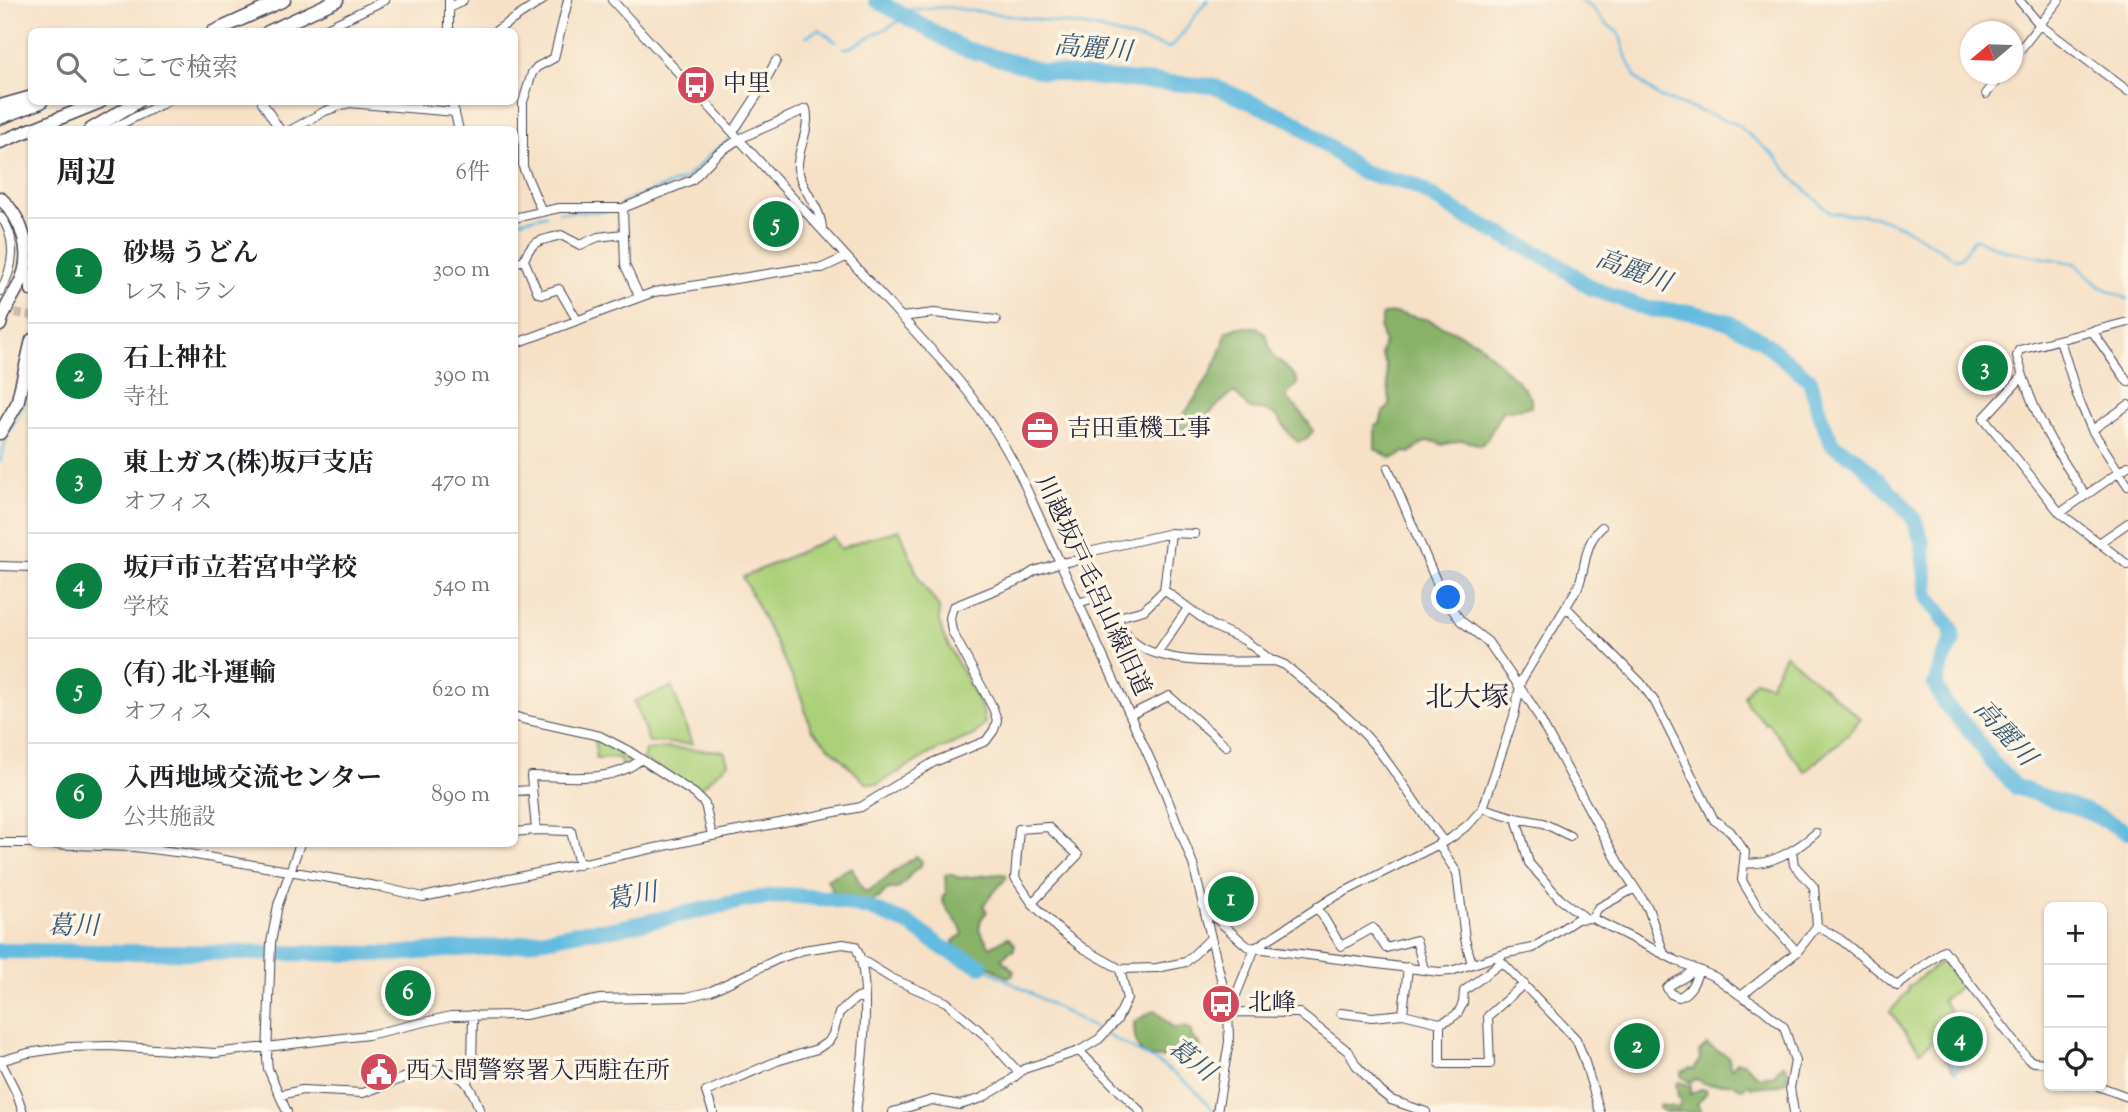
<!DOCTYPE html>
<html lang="ja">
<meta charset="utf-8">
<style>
body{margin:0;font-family:"Sorts Mill Goudy","Noto Serif JP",serif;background:#f6f6f6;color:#202124}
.controls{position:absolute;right:21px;bottom:21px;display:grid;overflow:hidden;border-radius:10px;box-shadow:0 2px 5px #0004}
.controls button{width:63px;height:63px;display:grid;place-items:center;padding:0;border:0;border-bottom:2px solid #e0e0e0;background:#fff;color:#202124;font:35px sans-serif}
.compass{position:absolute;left:1960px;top:21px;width:63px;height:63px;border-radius:50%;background:#fff;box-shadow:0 2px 5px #0004;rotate:251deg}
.you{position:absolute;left:1449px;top:598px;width:24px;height:24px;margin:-18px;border:5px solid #fff;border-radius:50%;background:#1a73e8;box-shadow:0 0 0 10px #1a73e833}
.badge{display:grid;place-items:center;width:46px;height:46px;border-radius:50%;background:#0b8043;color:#fff;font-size:23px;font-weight:700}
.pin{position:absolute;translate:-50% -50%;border:4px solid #fff;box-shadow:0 2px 7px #0006}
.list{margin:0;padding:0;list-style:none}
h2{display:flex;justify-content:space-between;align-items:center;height:91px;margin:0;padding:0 28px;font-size:30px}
h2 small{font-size:23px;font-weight:400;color:#757577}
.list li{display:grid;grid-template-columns:46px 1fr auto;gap:21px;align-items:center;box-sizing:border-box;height:105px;padding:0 28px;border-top:2px solid #e0e0e0}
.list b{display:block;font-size:26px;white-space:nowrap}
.list p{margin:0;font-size:23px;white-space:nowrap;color:#757577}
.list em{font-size:23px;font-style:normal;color:#757577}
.icon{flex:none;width:38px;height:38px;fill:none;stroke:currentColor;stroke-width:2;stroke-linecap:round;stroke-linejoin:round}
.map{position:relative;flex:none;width:2128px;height:1112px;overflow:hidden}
.search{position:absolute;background:#fff;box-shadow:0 2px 5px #0004;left:28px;top:28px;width:490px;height:77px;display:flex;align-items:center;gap:18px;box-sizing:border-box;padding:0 24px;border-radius:10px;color:#757577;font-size:26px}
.panel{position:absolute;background:#fff;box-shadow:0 2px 5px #0004;left:28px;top:126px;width:490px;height:721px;border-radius:10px}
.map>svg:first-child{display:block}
</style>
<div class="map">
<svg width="2128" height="1112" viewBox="0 0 2128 1112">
<rect width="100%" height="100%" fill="#fcf5e5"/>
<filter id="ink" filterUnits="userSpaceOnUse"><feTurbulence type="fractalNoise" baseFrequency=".0143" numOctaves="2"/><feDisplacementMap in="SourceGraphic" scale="14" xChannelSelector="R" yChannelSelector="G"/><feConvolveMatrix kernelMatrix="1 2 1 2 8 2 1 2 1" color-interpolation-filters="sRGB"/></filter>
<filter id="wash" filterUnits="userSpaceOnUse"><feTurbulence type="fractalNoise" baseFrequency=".00686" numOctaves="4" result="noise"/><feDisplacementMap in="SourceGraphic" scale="28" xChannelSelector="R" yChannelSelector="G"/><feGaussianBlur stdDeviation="1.57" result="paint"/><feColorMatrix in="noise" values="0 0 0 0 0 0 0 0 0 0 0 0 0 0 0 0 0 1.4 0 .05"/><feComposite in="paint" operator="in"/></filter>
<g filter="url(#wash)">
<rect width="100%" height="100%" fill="#f6e1c7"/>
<path fill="#acd079" stroke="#67795a" stroke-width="2" d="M900,530L919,579L939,607V621L943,635L983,711L985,724L974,735L933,752L878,784L866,783L811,729L800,693L743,577L833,537L840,549L869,538Z
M1785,654L1861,719L1844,738L1805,772L1768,723L1766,724L1747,704L1744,696L1755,680L1770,685Z
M672,687L692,744L649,742L634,701Z
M595,737L618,749L635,762L621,767L620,758L596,759Z
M668,748L724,751L728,763L697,791L643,759L645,750Z
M1942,961L1961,986L1942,1000L1955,1017L1957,1023L1920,1051L1890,1012L1908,991V987Z"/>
<path fill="#89b269" stroke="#566a52" stroke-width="2" d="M1397,313L1429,320L1477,342L1522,386L1531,398V407L1502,411L1488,438L1481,445L1462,440L1442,445C1428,437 1422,443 1410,453L1404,452L1399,456L1391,458L1375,449V426L1380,424L1383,412L1389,407L1390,403L1386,365L1381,354L1384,342L1380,329L1383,314Z
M1239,327H1257L1266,335L1273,357L1284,364L1297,379V384L1288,393L1287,399C1298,409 1307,418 1313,431L1305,440L1298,442C1275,423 1287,411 1250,409L1234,392C1217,403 1202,426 1182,429L1177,424C1195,399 1222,362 1226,332Z
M916,856L922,861L921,866C911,870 907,882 897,889C889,888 885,889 881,897L870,902L833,892L827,879L852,867L862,888L867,892Z
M949,874L960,878L999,874H1005L1007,877L983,905L987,912L981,919L979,929L990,947L1008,937L1015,944L1013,951H1010L1002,959L1014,971L1012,976L1007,977L954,945L953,941L963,934C961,922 946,913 942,899L946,892L945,875Z
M1155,1010L1173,1028L1184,1027L1191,1030L1192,1038L1198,1042L1201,1049C1193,1059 1186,1053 1175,1055C1144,1063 1134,1054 1134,1022Z
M1707,1045L1729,1057L1730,1067L1732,1068L1737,1062L1744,1063L1759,1077L1775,1075L1777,1070L1784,1065L1789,1072L1787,1079L1781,1085L1751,1087L1750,1084L1742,1088C1738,1087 1734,1084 1731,1084C1718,1082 1709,1089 1697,1079L1690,1082L1681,1076V1072L1689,1068L1694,1069L1700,1059L1699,1052Z
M1679,1082L1691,1086V1094L1700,1089L1706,1090L1707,1092L1697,1104L1702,1112H1664L1659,1109V1105L1679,1108L1681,1100L1678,1097L1676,1084Z"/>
<path fill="#63bbe0" stroke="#426e8e" stroke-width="2" d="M1971,1041L1980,1054L1955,1072L1945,1058Z"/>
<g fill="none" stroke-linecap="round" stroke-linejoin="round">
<path stroke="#63bbe0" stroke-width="2.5" d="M1579,0L1592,8L1605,23L1619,33L1628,62L1636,78L1659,97L1736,124L1777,158L1795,180L1831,213L1874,216L1904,227L1956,259L1961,257L1974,239H1977L2006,251L2075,263L2099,286L2128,299
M893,11L945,7L1092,27L1169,48C1185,36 1193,14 1208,0
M807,36L819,29L836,42
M844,48H849L906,18
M620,206L625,201L685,179L714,151L740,131L750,112
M559,212H605
M514,222L546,215
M0,461L7,436L24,406L32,379
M981,966L1164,1066L1192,1087L1215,1112"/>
<path stroke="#63bbe0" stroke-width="16" d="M876,0L962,48L1043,71L1099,78L1213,86L1294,121L1363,173L1412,184L1462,215L1555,262L1591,288L1648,309L1690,312L1726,321L1760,339L1810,380L1820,416L1832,444L1857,459L1896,497L1914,519L1922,542L1928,597L1951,628L1953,640L1943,659L1935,685L1945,704L1972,733L1992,762L2016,787L2086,811L2128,832
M0,951L393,954L514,945L585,931L614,929L752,899L787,895L831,899L871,909L911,925L943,948L981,966"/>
</g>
</g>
<g filter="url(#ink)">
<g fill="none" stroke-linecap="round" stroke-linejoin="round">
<path stroke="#ccbbab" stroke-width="8" stroke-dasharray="8 4" stroke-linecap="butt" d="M3,311L32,316"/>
<defs>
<path id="minor" d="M449,0V32
M612,0L948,368C978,402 1001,437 1021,477L1165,792L1193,864L1228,1007L1229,1042L1217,1112
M2019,0L2040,25L2128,91
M450,8L463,0
M318,32L385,0
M494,32L543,0
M2012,60L2059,0
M1986,94L2002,74
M262,102L280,130
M452,102L459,130
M109,130L166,102
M291,130L325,111L349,103L455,112
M733,132L758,94L776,61
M623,208L625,265L639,296
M542,212L523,167V102L532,73L537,67L554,58L568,0
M0,216C18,238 14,269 0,291
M514,218L559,208H623L692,180L717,154L739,139L806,109C811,131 796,151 798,169C801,191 822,207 822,230
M524,260L538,293L543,294L559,289L577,320
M514,263L524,260C532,239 540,241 561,235L580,245L598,237L623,234
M901,317L934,313L996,320
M2128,322L2019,350L2017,356L2023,376L1984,418L2060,513L2128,565
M2092,331L2128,382
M2060,340L2077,395L2092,430L2128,486
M514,344L654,292L798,269L822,268L846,257
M2023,376C2037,422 2059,455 2085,495
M2092,430L2128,405
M1388,468L1443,597L1461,621L1488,642L1532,705L1618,862L1648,908L1664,954
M2060,513L2128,466
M2099,543L2128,523
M0,566L32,567
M1164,590L1213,626L1244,640L1272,661
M1094,598C1084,585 1086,564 1093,551L1171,533L1195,534
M1078,603L1094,598C1102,605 1111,612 1118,620C1123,628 1127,636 1134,642C1163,667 1238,661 1275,661L1285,665C1313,689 1351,717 1374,745C1399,775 1419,811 1444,842
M1566,607L1641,683L1655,702L1714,820L1730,831L1745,852L1742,880L1744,884L1759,909L1797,952
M1115,618L1144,610L1164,590L1171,533
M1157,653L1188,608
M1130,715L1169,696L1226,746
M514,716L523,719L600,736L629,751L695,794L705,804L712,836
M514,791L532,790
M1483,808L1516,818L1529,863L1560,899L1583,916
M1516,818L1543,823L1570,836
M536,830L571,831L579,865
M514,832L536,830L531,776C566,776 612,784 640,760
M0,843H32
M43,844L134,847L184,853L376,886L423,897L712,836L861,807L934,762L986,741L994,730L997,720L993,708L952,631L950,618L953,607L1022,579L1034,571L1059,563L1080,560L1086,564
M1438,844L1457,873L1465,939L1472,964
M1792,851L1794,865L1814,887L1817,926
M1745,863C1769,867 1799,848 1816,833
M1032,903L1078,855L1048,827L1019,829L1015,878L1032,903L1058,929L1083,948L1120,969L1157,968L1186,962L1211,938
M1317,907L1341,946L1373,928L1386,948L1416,940L1424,969
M1204,908L1247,946L1255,948L1334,897L1451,838L1469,824L1483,808L1514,716L1521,681L1578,587C1587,565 1583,544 1602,527
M1592,918L1598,908L1635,888
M860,959L891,978L946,1002L987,1037L1019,1073
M1499,959L1576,1039L1583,1056L1600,1112
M1693,968C1687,980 1676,979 1667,988L1671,994L1679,997C1691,992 1695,981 1699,970
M1741,996L1797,952L1817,926L1840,939L1897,986L1944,950L2028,1059L2034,1062L2049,1063
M1228,1007L1236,995L1255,948L1439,972L1451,971L1507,953L1533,948L1577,919L1592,918L1677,961L1715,977L1741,996L1761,1008L1784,1027L1795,1061L1790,1088L1794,1112
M1229,1012L1299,1013L1349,1052L1356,1065L1381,1092L1391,1100L1426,1112
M1341,1013L1372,1017L1403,1014L1440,1023L1450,1019L1458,1013L1463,1003L1464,991L1502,962
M1403,1014L1408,967
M1440,1023V1064H1490L1488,1016L1524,984
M1079,1051L1141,1112
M0,1060L16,1092L23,1112
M0,1061L28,1053L69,1047L110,1046L215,1053L368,1035L451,1016L525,1015L600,999L687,997L711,991L780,958L803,950L843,944L855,946C874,976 861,1076 856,1112
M467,1082L472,1070L473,1015
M2098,1086L2128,1097
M280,1095L302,1090L363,1093L425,1070C460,1069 470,1080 480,1112
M287,1112L268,1069L267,1058L271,943L278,905L300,844
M713,1112L706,1092L777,1061L817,1049L829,1041L833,1034L839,1013L855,999L864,996
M893,1112L932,1100L960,1105L982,1098L1006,1084L1024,1069L1079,1051L1099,1039L1117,1020L1127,999L1120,969"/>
<path id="highway" d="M213,32L284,0
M268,32L337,0
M0,106L32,97
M0,118L41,102
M90,130L137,102
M0,142L100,102
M0,198C23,219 35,255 19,285C12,298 3,310 0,325
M32,275V290
M0,433L17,404L32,340"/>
</defs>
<use href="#minor" stroke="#423f50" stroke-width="10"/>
<use href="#highway" stroke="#423f50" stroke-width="15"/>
<use href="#minor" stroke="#fff" stroke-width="8"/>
<use href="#highway" stroke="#fff" stroke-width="12"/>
</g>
</g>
<defs>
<symbol id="bus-disc" viewBox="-11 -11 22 22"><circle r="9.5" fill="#d1495b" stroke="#fcf5e5"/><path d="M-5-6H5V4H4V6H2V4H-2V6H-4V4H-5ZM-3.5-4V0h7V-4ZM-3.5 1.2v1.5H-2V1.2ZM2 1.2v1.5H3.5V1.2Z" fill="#fff"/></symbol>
<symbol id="office-disc" viewBox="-11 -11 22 22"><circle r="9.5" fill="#d1495b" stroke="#fcf5e5"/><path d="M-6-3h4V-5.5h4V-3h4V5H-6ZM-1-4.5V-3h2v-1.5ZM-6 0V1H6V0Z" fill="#fff"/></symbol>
<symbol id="civic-disc" viewBox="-11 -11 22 22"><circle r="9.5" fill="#d1495b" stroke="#fcf5e5"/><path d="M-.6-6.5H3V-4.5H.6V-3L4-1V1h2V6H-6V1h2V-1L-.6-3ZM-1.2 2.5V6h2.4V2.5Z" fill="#fff"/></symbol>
</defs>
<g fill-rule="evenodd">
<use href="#bus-disc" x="674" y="63" width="44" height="44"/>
<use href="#office-disc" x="1018" y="408" width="44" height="44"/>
<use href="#bus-disc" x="1199" y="982" width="44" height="44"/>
<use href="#civic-disc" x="357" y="1050" width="44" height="44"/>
</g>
<g text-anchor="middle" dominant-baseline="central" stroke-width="7" stroke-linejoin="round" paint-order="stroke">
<g font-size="24" fill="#22223b" stroke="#fcf5e5" text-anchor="start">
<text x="723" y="85">中里</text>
<text x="1067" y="430">吉田重機工事</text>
<text x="1248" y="1004">北峰</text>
<text x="406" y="1072">西入間警察署入西駐在所</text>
</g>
<g font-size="24" fill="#22223b" stroke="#fcf5e5">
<text transform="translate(1092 586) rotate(65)">川越坂戸毛呂山線旧道</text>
</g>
<g font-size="26" font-style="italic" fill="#395875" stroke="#fcf5e5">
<text transform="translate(1093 50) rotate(5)">高麗川</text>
<text transform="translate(1633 272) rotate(20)">高麗川</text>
<text transform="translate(2004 734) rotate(48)">高麗川</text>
<text transform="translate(632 898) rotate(-11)">葛川</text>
<text x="73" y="927">葛川</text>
<text transform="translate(1191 1061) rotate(38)">葛川</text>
</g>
<g font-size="28" fill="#22223b" stroke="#fcf5e5">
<text x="1467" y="699">北大塚</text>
</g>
</g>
</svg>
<div class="controls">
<button>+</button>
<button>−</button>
<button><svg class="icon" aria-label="locate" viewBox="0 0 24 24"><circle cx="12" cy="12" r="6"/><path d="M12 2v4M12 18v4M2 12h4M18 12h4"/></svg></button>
</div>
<svg class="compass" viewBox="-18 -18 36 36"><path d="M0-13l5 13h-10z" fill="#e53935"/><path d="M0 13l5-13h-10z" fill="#757577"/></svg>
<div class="you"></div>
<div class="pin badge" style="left:1231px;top:899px">1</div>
<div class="pin badge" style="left:1637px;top:1046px">2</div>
<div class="pin badge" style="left:1985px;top:368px">3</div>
<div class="pin badge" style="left:1960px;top:1039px">4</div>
<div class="pin badge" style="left:776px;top:224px">5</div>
<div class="pin badge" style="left:408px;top:993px">6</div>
<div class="search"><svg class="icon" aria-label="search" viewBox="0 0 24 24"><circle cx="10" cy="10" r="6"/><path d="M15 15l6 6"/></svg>ここで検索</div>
<section class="panel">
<h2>周辺<small>6件</small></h2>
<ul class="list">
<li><span class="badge">1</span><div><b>砂場 うどん</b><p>レストラン</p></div><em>300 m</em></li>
<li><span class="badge">2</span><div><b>石上神社</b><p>寺社</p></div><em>390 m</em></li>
<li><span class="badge">3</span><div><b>東上ガス(株)坂戸支店</b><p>オフィス</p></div><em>470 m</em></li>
<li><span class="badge">4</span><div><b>坂戸市立若宮中学校</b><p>学校</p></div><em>540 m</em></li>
<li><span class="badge">5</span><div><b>(有) 北斗運輸</b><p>オフィス</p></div><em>620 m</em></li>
<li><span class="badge">6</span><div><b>入西地域交流センター</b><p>公共施設</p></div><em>890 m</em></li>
</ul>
</section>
</div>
